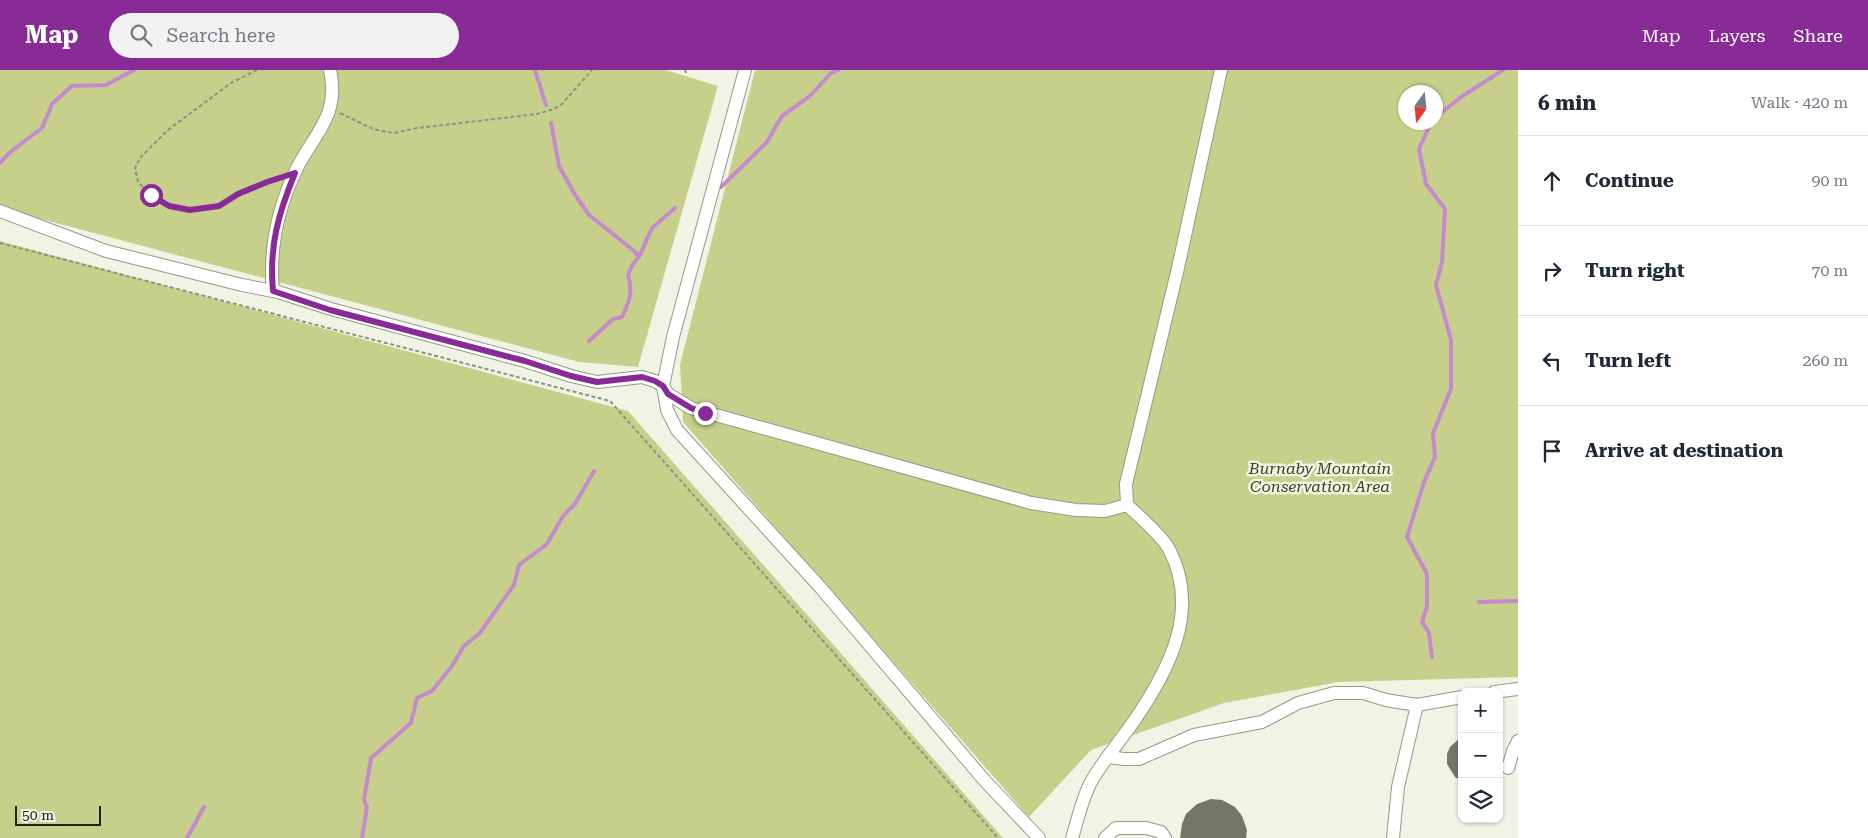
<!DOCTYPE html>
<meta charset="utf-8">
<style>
body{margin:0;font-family:"Roboto Serif",serif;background:#f2f2f3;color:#1f2937}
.controls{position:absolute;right:15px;bottom:15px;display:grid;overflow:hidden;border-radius:10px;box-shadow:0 1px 4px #0004}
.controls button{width:45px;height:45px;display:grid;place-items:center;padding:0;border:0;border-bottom:1px solid #e0e1e3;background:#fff;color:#1f2937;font:25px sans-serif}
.compass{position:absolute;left:1398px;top:15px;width:45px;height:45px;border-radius:50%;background:#fff;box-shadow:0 1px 4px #0004;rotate:195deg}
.scale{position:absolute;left:15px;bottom:12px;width:86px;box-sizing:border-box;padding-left:5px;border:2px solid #20211b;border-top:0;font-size:14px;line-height:18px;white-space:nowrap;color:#20211b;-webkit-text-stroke:4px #f1f4e4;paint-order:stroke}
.stop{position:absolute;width:15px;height:15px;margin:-11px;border:4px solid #882b96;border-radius:50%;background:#fff}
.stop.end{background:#882b96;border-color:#fff;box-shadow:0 1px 5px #0008}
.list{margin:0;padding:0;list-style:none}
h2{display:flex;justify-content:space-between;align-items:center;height:65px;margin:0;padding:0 20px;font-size:21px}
h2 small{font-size:16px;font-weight:400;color:#747a83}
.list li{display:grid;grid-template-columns:32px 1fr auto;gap:15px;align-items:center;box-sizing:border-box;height:90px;padding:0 20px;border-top:1px solid #e0e1e3}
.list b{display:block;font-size:19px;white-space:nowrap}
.list em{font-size:16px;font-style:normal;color:#747a83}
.icon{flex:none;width:28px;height:28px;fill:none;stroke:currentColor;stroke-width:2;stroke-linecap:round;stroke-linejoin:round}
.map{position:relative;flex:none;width:1518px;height:768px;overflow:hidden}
header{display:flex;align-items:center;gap:30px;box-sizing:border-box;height:70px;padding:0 25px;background:#882b96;color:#fff}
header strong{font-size:24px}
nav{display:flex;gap:28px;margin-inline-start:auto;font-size:18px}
.search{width:350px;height:45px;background:#f2f2f3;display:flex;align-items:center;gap:12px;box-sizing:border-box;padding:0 18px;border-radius:28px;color:#747a83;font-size:19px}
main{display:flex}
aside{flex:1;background:#fff}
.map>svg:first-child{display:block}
</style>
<header>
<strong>Map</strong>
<div class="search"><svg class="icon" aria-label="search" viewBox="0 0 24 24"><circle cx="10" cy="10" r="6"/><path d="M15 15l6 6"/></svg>Search here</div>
<nav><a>Map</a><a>Layers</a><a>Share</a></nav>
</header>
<main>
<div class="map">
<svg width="1518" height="768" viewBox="0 0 1518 768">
<rect width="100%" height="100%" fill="#f1f4e4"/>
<path fill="#c6d08b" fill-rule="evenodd" d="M0,0H666L718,16L638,297L579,292L0,138Z
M755,0H1518V607L1339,612L1224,633L1091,680L1029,747L683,352L680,295ZM1406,22H1436V52H1406Z
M0,171L628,341L1003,768H0Z"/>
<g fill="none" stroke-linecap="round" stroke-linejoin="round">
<path stroke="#c58acd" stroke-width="4" d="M535,0L546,35
M1436,47L1461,27L1503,0
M1431,52L1419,79L1426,114L1445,139L1442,192L1436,215L1451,270V319L1433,363L1435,387L1424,412L1407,467L1427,504V536L1422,552L1429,563L1432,587
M551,53L559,96L574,123L589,145L633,180L639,187
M0,93L9,83L42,58L52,34L72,16L106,15L134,0
M721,117L767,72L782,46L810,26L831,3L838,0
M589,271L613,249L622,247C630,230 633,222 628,205L633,194L639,187L652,158L675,138
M1479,532L1518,531
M187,768L204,737
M362,768L367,737L364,730L371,688L411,653L417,628L432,621L452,596L464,576L479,564L514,515L519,495L547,474L563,446L575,434L594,401"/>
</g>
<path fill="#747668" d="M1462,666V711L1455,707L1447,694V684L1450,677Z
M1211,729L1222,730L1235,737L1242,746L1247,760L1246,768H1180L1182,754L1186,744L1197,734Z"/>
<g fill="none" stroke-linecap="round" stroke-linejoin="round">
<defs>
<path id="minor" d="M745,0L673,267L663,316L667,340L677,360L820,517L985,711L1039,768
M0,141L106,181L242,215L278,222L331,239L525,291L571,306L597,312L642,307L655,311L663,316L668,324L691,338L1031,433L1076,440L1105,441L1127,435
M273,221C269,179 278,137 297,98C315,63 340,45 330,0
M1494,622L1518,619
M1108,687L1124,689H1139L1194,665L1262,652L1298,633L1334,623H1363L1386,630L1417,635L1462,627
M1508,698L1513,681L1518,671
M1072,768C1078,749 1082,728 1092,710C1104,690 1120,671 1134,651C1169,600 1201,540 1169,479C1162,466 1138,445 1127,435L1126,414L1178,198L1221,0
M1105,768L1116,758H1146L1161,762L1165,768
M1393,768L1398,717L1417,635"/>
</defs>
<use href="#minor" stroke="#969889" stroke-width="14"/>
<path stroke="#8f9186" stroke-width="2" stroke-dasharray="4 2.5" stroke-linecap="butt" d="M257,0L231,13L168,60L140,88L135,98L138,112L151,125L169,136L190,140L219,136L238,124L280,108
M685,0L686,3
M340,43L373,59L394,63L417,58L537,44L554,39L562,34L592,0
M0,173L610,331L998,768"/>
<use href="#minor" stroke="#fff" stroke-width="12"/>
</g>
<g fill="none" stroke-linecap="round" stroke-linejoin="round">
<path stroke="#882b96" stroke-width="6" d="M151,125L169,136L190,140L219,136L238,124L267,112L295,103C278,144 269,177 273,221L330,240L525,291L571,306L597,312L642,307L655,311L663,316L668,324L691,338L705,343"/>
</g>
<g text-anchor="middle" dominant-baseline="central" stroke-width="5" stroke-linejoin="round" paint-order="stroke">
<g font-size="16" font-style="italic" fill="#3e421c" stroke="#f1f4e4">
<text x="1320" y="398">Burnaby Mountain<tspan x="1320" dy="18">Conservation Area</tspan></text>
</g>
</g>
</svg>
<div class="controls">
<button>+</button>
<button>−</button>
<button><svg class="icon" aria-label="layers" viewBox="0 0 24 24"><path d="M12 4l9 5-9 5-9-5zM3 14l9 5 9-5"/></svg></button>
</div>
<svg class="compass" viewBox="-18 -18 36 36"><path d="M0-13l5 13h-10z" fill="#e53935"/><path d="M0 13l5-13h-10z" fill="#747a83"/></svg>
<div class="scale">50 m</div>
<div class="stop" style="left:151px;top:125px"></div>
<div class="stop end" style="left:705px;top:343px"></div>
</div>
<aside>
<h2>6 min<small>Walk · 420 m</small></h2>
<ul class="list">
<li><svg class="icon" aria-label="ahead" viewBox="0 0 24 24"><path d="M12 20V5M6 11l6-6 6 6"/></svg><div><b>Continue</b></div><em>90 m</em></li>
<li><svg class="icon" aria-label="right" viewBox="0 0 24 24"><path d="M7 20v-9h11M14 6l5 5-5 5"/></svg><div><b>Turn right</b></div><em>70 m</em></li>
<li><svg class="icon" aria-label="left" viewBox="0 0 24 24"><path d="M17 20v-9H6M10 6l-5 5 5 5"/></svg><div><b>Turn left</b></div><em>260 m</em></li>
<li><svg class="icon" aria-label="arrive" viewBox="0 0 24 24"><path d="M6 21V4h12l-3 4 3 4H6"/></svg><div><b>Arrive at destination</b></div></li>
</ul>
</aside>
</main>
